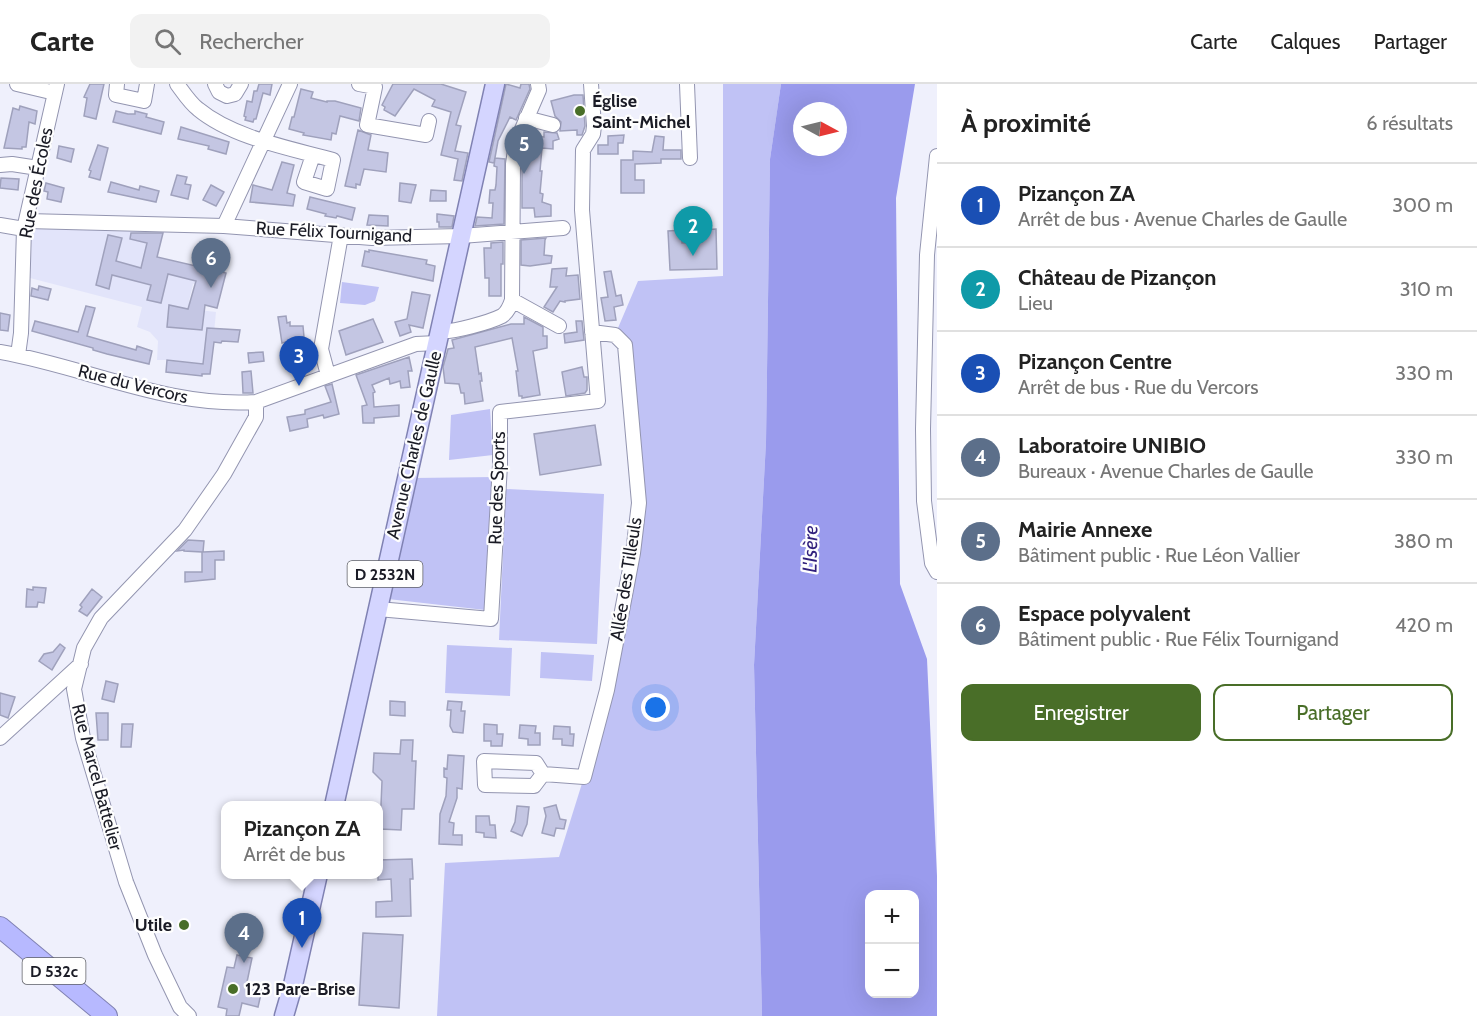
<!DOCTYPE html>
<html lang="fr">
<meta charset="utf-8">
<style>
body{margin:0;font-family:Cabin,sans-serif;background:#f2f2f2;color:#222}
.controls{position:absolute;right:18px;bottom:18px;display:grid;overflow:hidden;border-radius:12px;box-shadow:0 6px 24px #0002}
.controls button{width:54px;height:54px;display:grid;place-items:center;padding:0;border:0;border-bottom:2px solid #e0e0e0;background:#fff;color:#222;font:30px sans-serif}
.compass{position:absolute;left:793px;top:18px;width:54px;height:54px;border-radius:50%;background:#fff;box-shadow:0 6px 24px #0002;rotate:97deg}
.you{position:absolute;left:656px;top:624px;width:21px;height:21px;margin:-15px;border:4px solid #fff;border-radius:50%;background:#1a73e8;box-shadow:0 0 0 9px #1a73e833}
.badge{display:grid;place-items:center;width:39px;height:39px;border-radius:50%;background:#496e28;color:#fff;font-size:20px;font-weight:700}
.pin{position:absolute;translate:-50% -50px;filter:drop-shadow(0 2px 3px #0008)}
.pin::after{content:'';position:absolute;top:32px;width:21px;height:18px;background:inherit;clip-path:polygon(0 0,100% 0,50% 100%)}
.popup{position:absolute;left:221px;top:717px;width:162px;height:78px;box-sizing:border-box;display:grid;place-content:center;border-radius:12px;background:#fff;filter:drop-shadow(0 2px 4px #0005);font-size:20px;white-space:nowrap;color:#767676}
.popup b{font-size:22px;color:#222}
.popup::after{content:'';position:absolute;left:50%;top:100%;margin-left:-12px;border:12px solid transparent;border-top-color:#fff}
.list{margin:0;padding:0;list-style:none}
h2{display:flex;justify-content:space-between;align-items:center;height:78px;margin:0;padding:0 24px;font-size:26px}
h2 small{font-size:20px;font-weight:400;color:#767676}
.list li{display:grid;grid-template-columns:39px 1fr auto;gap:18px;align-items:center;box-sizing:border-box;height:84px;padding:0 24px;border-top:2px solid #e0e0e0}
.list b{display:block;font-size:22px;white-space:nowrap}
.list p{margin:0;font-size:20px;white-space:nowrap;color:#767676}
.list em{font-size:20px;font-style:normal;color:#767676}
.actions{display:flex;gap:12px;padding:18px 24px}
.actions a{flex:1;padding:14px 0;border:2px solid #496e28;border-radius:12px;text-align:center;font-size:21px;color:#496e28}
.actions .main{background:#496e28;color:#fff}
.icon{flex:none;width:33px;height:33px;fill:none;stroke:currentColor;stroke-width:2;stroke-linecap:round;stroke-linejoin:round}
.map{position:relative;flex:none;width:937px;height:932px;overflow:hidden}
header{display:flex;align-items:center;gap:36px;box-sizing:border-box;height:84px;padding:0 30px;background:#fff;border-bottom:2px solid #e0e0e0}
header strong{font-size:28px}
nav{display:flex;gap:33px;margin-inline-start:auto;font-size:21px}
.search{width:420px;height:54px;background:#f2f2f2;display:flex;align-items:center;gap:15px;box-sizing:border-box;padding:0 21px;border-radius:12px;color:#767676;font-size:22px}
main{display:flex}
aside{flex:1;background:#fff}
.map>svg:first-child{display:block}
</style>
<header>
<strong>Carte</strong>
<div class="search"><svg class="icon" aria-label="search" viewBox="0 0 24 24"><circle cx="10" cy="10" r="6"/><path d="M15 15l6 6"/></svg>Rechercher</div>
<nav><a>Carte</a><a>Calques</a><a>Partager</a></nav>
</header>
<main>
<div class="map">
<svg width="937" height="932" viewBox="0 0 937 932">
<rect width="100%" height="100%" fill="#eff0fc"/>
<path fill="#e2e4fa" d="M38,143L164,147L158,173L201,184L197,199L193,200L189,217L190,225L216,228L210,290H203L202,292L166,288L167,276H157L158,257L150,248L137,243L142,223L30,194L32,149Z"/>
<path fill="#c0c2f5" d="M723,0H781L770,75L766,358L754,581L762,932H437L445,779L559,773L584,693L639,419L628,291L615,251L638,197L723,192Z
M342,198L379,203L375,217L365,221L340,219Z
M490,325L493,371L449,376L451,331Z
M494,393L485,526L388,515L414,394Z
M506,405L604,410L597,560L499,556Z
M447,561L512,564L510,612L445,609Z
M541,568L594,571L592,597L540,594Z"/>
<path fill="#9a9bed" fill-rule="evenodd" d="M781,0H915L896,114L900,500L927,575L937,792V932H762L754,581L766,358L770,75ZM802,27H838V63H802ZM870,810H914V910H870Z"/>
<path fill="#c4c6e3" stroke="#9fa1bc" stroke-width="1.5" d="M90,0H104L96,35L84,32L87,14L84,13Z
M259,0H272L270,11L263,9L256,35H254L253,38L245,36L246,33L244,32L247,17L252,18L254,7H257Z
M393,0H441L466,8L456,41L461,42L455,67L468,69L462,97L454,96L458,75L441,71L451,28L432,22L435,16L414,5L395,32L384,26L385,23L382,21Z
M506,0L520,4L521,0H529L530,5L516,36L510,33L498,57L494,79L489,78Z
M301,5L313,8L311,14L327,18V17H335L361,24L359,37L340,32L336,50L332,49L331,56L303,51L304,49L289,45L292,33H294Z
M574,11H583L585,42L582,51H577V46L560,47L561,38L555,32L551,17Z
M20,22L37,27L35,40L29,38L26,63H22V65L4,64L13,24L19,26Z
M116,27L128,30H135V27L147,30L146,33L164,38L161,50L113,38Z
M181,43L229,58L226,70L208,65L209,62L178,55Z
M358,46L371,51L368,66L388,69L386,88L364,85L360,101L356,100V104L345,102Z
M544,48L557,49L559,55L553,57V65L542,64L540,87H542L540,109L543,110L542,118L551,121V132L535,133L534,124H522V81L525,61L529,52L544,53Z
M624,51L623,59H618V70H598V61H608V52Z
M655,52L664,53L663,66H681V75H661V79L635,80V96H644V109H621V76H633V67L652,68Z
M98,61L108,64L100,96L89,93L91,87L89,86Z
M59,62L74,65L71,78L57,74Z
M495,74L505,75L504,140L475,142L477,133L492,134L493,119H489L490,106H495L496,101L497,83L494,82Z
M282,78L294,81L287,109L295,111L293,122L250,118L253,101L272,106Z
M177,91L187,93L185,100L191,101L188,115L171,111Z
M1,94L19,95L18,106L0,104Z
M111,98L139,106L140,102L159,107L156,118L108,108Z
M46,99L64,104L61,118L47,115L48,108L44,107Z
M400,99L416,101L411,119L399,117Z
M211,101L224,108L216,122L203,116Z
M431,106L446,107V117H430Z
M310,113L355,124L352,136L337,132L336,134L331,133L325,132L326,130L307,125Z
M437,130L454,132L452,143H439V138H437Z
M369,131L388,132V142L367,141Z
M716,145L717,185L670,186L668,147L682,146V159L702,158L701,146Z
M131,149H163L157,173L226,189L217,224L205,221L202,246L167,243L169,221L188,225L196,197L168,190L161,219L147,216L151,201L112,191L109,205L96,201L108,151L122,154L116,177L141,184L147,159L130,155Z
M546,154L545,156L544,171L552,172L551,179L530,182L521,181V156Z
M503,158V180H501V212H489V194H485L484,164H491V159Z
M369,166L427,176L426,180L435,182L433,197L362,182L365,167L369,168Z
M567,184L566,192L578,191L580,215L565,217V218L560,217L553,228L544,223L557,203H550L552,185Z
M611,187L616,212L621,211L623,221L614,223L616,236L605,237L601,214L608,213L604,188Z
M39,202L51,205L48,216L31,212L32,204L38,206Z
M412,208L430,211L423,244L409,241L411,248L400,252L395,238L407,235Z
M86,222L95,224L87,252L136,266L137,262L152,267L149,280L107,270L93,266V264L32,247L35,237L78,248Z
M0,229L10,231L8,247L0,246Z
M286,232L287,239L290,238V242H303L304,253L282,259L278,233Z
M524,233L543,243V252H547V264L533,267L540,311L522,314V312H519L516,287H518L512,254L475,263L479,290L481,289L482,297H480L483,317L465,320L464,309H461L459,300L445,299L443,283L448,265L454,264L452,256L511,240H524Z
M373,235L383,258L346,271L339,247Z
M576,237H582L584,256L565,259L564,250L577,248Z
M207,244L240,246L238,258L222,257L221,259L214,258L210,290H202V292L166,288L167,276L203,280Z
M263,268L264,277L249,279L248,269Z
M409,273L412,287H408L410,303L401,304L400,297L390,300L389,294L372,301L375,308L373,309L374,323L399,321V332L374,334V339H363L362,322L367,321L356,291Z
M582,283L584,293H587V306L585,309L566,312L562,288Z
M251,287L253,309H243L242,288Z
M332,300L339,330L324,334L323,331L307,335L308,343L290,347L287,333L305,330V326L331,318L325,302Z
M595,341L601,381L540,391L534,350Z
M188,456L204,457L203,468L224,467V476H215V495L185,498V488H202V468L184,467V466L177,467Z
M33,503L46,504L44,519L38,518L37,523H26L27,505L33,506Z
M92,505L102,513L87,532L79,527L82,523L80,521Z
M60,560L65,564L52,586L39,577L44,570L53,568Z
M106,597L118,600L114,618L102,615Z
M0,609L15,613L8,634L0,631Z
M390,617L405,618V632L390,631Z
M448,617L462,618L461,627H465L463,649L453,648L450,642L451,626H447Z
M96,629H108V656H98Z
M122,640H133L131,663H121Z
M484,640L497,641V650H503L502,662H491V657H484Z
M520,641L536,642L535,649H540V661H528V655L519,654Z
M554,642L570,643V650H574L573,662L562,661V655H553Z
M401,656H413L412,677H416L414,725H402L401,746L380,745L382,697L373,688L374,669L400,670Z
M448,671L464,672L462,705L457,704V714L449,738L454,739L453,751H462V761L439,760L440,730L446,712L447,694L444,693V684L447,685Z
M556,721L560,735L566,736L564,745L556,744L554,752L542,749L546,732L544,724Z
M517,722L529,723L527,740L522,752L511,747L515,738Z
M476,732H489L490,741H495L496,754L484,753V749L476,748Z
M412,775L413,795H410L411,832L376,833V818L392,817L391,795L378,796V776Z
M363,849L403,851L399,924L359,921Z
M237,871L252,874L247,898L263,901L258,923L242,919L239,932H226L227,925L218,923L227,883L234,884Z"/>
<g fill="none" stroke-linecap="round" stroke-linejoin="round">
<defs>
<path id="minor" d="M17,0L55,9
M117,0L116,11L144,17L147,0
M177,0C183,8 190,19 198,25C233,54 290,64 333,76L327,105L304,98L313,71
M215,0L219,8L227,12L235,10L241,0
M359,0L375,3L367,41L426,51L429,37
M687,0L690,74
M526,34L553,41
M937,72L927,171L923,345L924,417L932,479L937,488
M0,81L12,80L38,84
M27,137L224,142L372,154L461,152L563,144
M0,141L24,145
M224,142L290,0
M512,216L559,242
M440,247C452,249 490,238 502,232C508,228 510,222 512,216L513,80L516,59L539,6L538,0
M0,268C86,283 168,324 256,318L416,260L437,259
M18,271L21,249L24,145L57,0
M328,291L321,265L341,151
M378,525L491,535L500,381V328L598,317L582,126L583,66L593,50L594,42L591,0
M0,654L81,580
M543,690L534,702L485,701L484,677L536,679L543,690L584,693L607,606L633,469L639,419L625,261L615,251L592,248
M189,932L180,923L155,871L126,798L83,654L74,605L84,564L101,534L185,446L224,390L256,333V318"/>
<path id="major" d="M334,722L495,0
M284,932L293,901L318,790"/>
<path id="highway" d="M0,843L107,932"/>
</defs>
<use href="#minor" stroke="#9395b0" stroke-width="16"/>
<use href="#major" stroke="#8082b3" stroke-width="21"/>
<use href="#highway" stroke="#8082b3" stroke-width="22"/>
<use href="#minor" stroke="#fff" stroke-width="14"/>
<use href="#major" stroke="#d4d5ff" stroke-width="18"/>
<use href="#highway" stroke="#b7b9ff" stroke-width="20"/>
</g>
<g fill="#496e28" stroke="#fefefe" stroke-width="2">
<circle cx="580" cy="27" r="6"/>
<circle cx="184" cy="841" r="6"/>
<circle cx="233" cy="905" r="6"/>
</g>
<g text-anchor="middle" dominant-baseline="central" stroke-width="4.5" stroke-linejoin="round" paint-order="stroke">
<g fill="#fefefe" stroke="#5e5f66" stroke-width="1.5">
<rect x="347.5" y="477" width="75" height="26" rx="4.5"/>
<rect x="22.5" y="874" width="63" height="26" rx="4.5"/>
</g>
<g font-size="16" font-weight="bold" fill="#1a1b25">
<text x="385" y="490">D 2532N</text>
<text x="54" y="887">D 532c</text>
</g>
<g font-size="18" font-weight="bold" fill="#1a1b25" stroke="#fefefe" text-anchor="start">
<text x="592" y="17">Église<tspan x="592" dy="21">Saint-Michel</tspan></text>
<text x="172" y="841" text-anchor="end">Utile</text>
<text x="245" y="905">123 Pare-Brise</text>
</g>
<g font-size="18" fill="#1a1b25" stroke="#fefefe">
<text transform="translate(36 99) rotate(-79)">Rue des Écoles</text>
<text transform="translate(334 148) rotate(3)">Rue Félix Tournigand</text>
<text transform="translate(133 300) rotate(14)">Rue du Vercors</text>
<text transform="translate(414 361) rotate(-77)">Avenue Charles de Gaulle</text>
<text transform="translate(497 404) rotate(-88)">Rue des Sports</text>
<text transform="translate(626 495) rotate(-81)">Allée des Tilleuls</text>
<text transform="translate(97 693) rotate(75)">Rue Marcel Battelier</text>
</g>
<g font-size="20" font-style="italic" fill="#301f7c" stroke="#fefefe">
<text transform="translate(810 465) rotate(-89)">L'Isère</text>
</g>
</g>
</svg>
<div class="controls">
<button>+</button>
<button>−</button>
</div>
<svg class="compass" viewBox="-18 -18 36 36"><path d="M0-13l5 13h-10z" fill="#e53935"/><path d="M0 13l5-13h-10z" fill="#767676"/></svg>
<div class="you"></div>
<div class="pin badge" style="left:302px;top:864px;background:#1a4fb4">1</div>
<div class="popup"><b>Pizançon ZA</b>Arrêt de bus</div>
<div class="pin badge" style="left:693px;top:172px;background:#0f9aa8">2</div>
<div class="pin badge" style="left:299px;top:302px;background:#1a4fb4">3</div>
<div class="pin badge" style="left:244px;top:879px;background:#5c6f8a">4</div>
<div class="pin badge" style="left:524px;top:90px;background:#5c6f8a">5</div>
<div class="pin badge" style="left:211px;top:204px;background:#5c6f8a">6</div>
</div>
<aside>
<h2>À proximité<small>6 résultats</small></h2>
<ul class="list">
<li><span class="badge" style="background:#1a4fb4">1</span><div><b>Pizançon ZA</b><p>Arrêt de bus · Avenue Charles de Gaulle</p></div><em>300 m</em></li>
<li><span class="badge" style="background:#0f9aa8">2</span><div><b>Château de Pizançon</b><p>Lieu</p></div><em>310 m</em></li>
<li><span class="badge" style="background:#1a4fb4">3</span><div><b>Pizançon Centre</b><p>Arrêt de bus · Rue du Vercors</p></div><em>330 m</em></li>
<li><span class="badge" style="background:#5c6f8a">4</span><div><b>Laboratoire UNIBIO</b><p>Bureaux · Avenue Charles de Gaulle</p></div><em>330 m</em></li>
<li><span class="badge" style="background:#5c6f8a">5</span><div><b>Mairie Annexe</b><p>Bâtiment public · Rue Léon Vallier</p></div><em>380 m</em></li>
<li><span class="badge" style="background:#5c6f8a">6</span><div><b>Espace polyvalent</b><p>Bâtiment public · Rue Félix Tournigand</p></div><em>420 m</em></li>
</ul>
<div class="actions"><a class="main">Enregistrer</a><a>Partager</a></div>
</aside>
</main>
